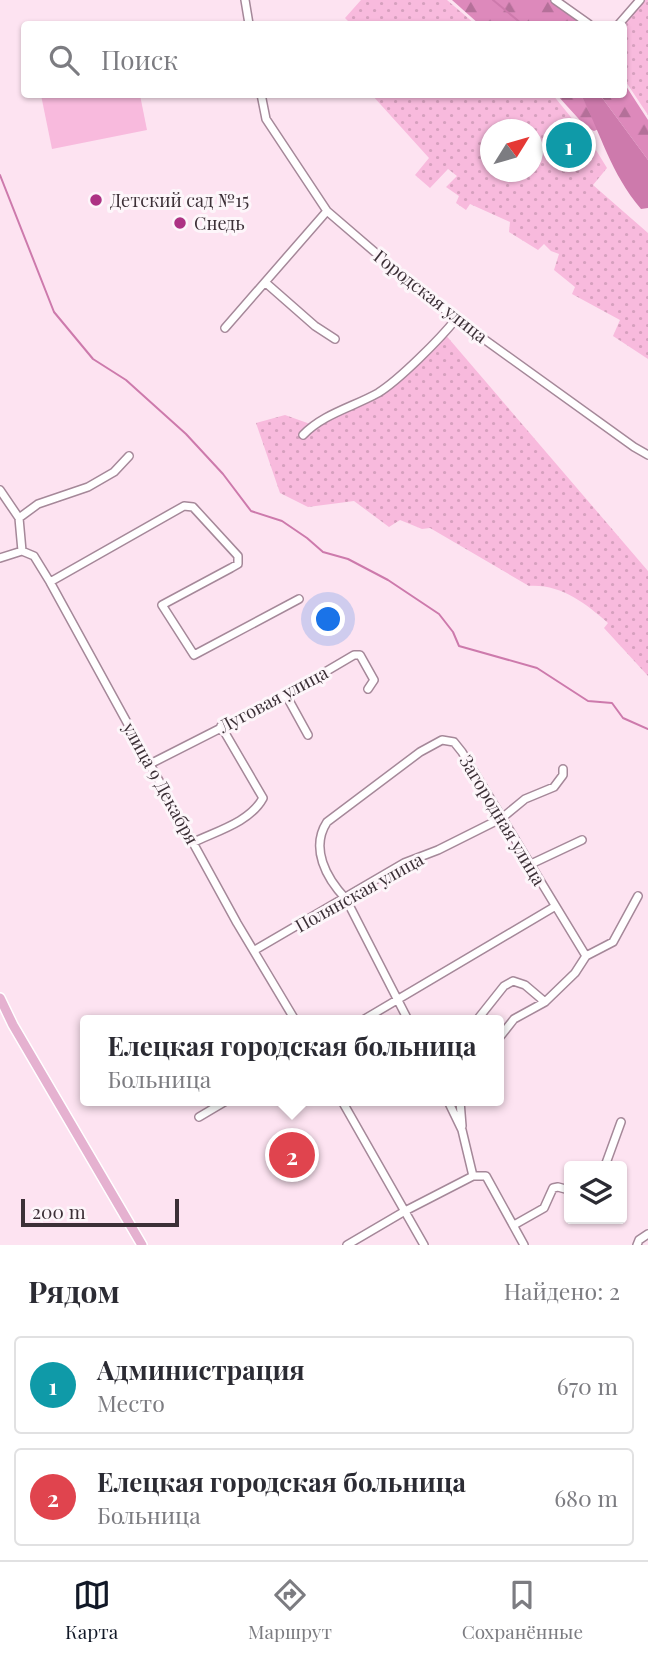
<!DOCTYPE html>
<html lang="ru">
<meta charset="utf-8">
<style>
body{margin:0;font-family:"Playfair Display",serif;background:#f2f2f3;color:#2b2b33}
.controls{position:absolute;right:21px;bottom:21px;display:grid;overflow:hidden;border-radius:7px;box-shadow:0 2px 5px #0004}
.controls button{width:63px;height:63px;display:grid;place-items:center;padding:0;border:0;border-bottom:2px solid #e1e1e2;background:#fff;color:#2b2b33;font:35px sans-serif}
.compass{position:absolute;left:480px;top:119px;width:63px;height:63px;border-radius:50%;background:#fff;box-shadow:0 2px 5px #0004;rotate:53deg}
.scale{position:absolute;left:21px;bottom:18px;width:158px;box-sizing:border-box;padding-left:7px;border:4px solid #3c3037;border-top:0;font-size:19px;line-height:24px;white-space:nowrap;color:#3c3037;-webkit-text-stroke:5px #fdf6fa;paint-order:stroke}
.you{position:absolute;left:329px;top:620px;width:24px;height:24px;margin:-18px;border:5px solid #fff;border-radius:50%;background:#1a73e8;box-shadow:0 0 0 10px #1a73e833}
.badge{display:grid;place-items:center;width:46px;height:46px;border-radius:50%;background:#111827;color:#fff;font-size:23px;font-weight:700}
.pin{position:absolute;translate:-50% -50%;border:4px solid #fff;box-shadow:0 2px 7px #0006}
.popup{position:absolute;left:80px;top:1015px;width:424px;height:91px;box-sizing:border-box;display:grid;place-content:center;border-radius:7px;background:#fff;filter:drop-shadow(0 2px 5px #0005);font-size:23px;white-space:nowrap;color:#7c7c81}
.popup b{font-size:26px;color:#2b2b33}
.popup::after{content:'';position:absolute;left:50%;top:100%;margin-left:-14px;border:14px solid transparent;border-top-color:#fff}
.list{margin:0;padding:0;list-style:none}
h2{display:flex;justify-content:space-between;align-items:center;height:91px;margin:0;padding:0 28px;font-size:30px}
h2 small{font-size:23px;font-weight:400;color:#7c7c81}
.list li{display:grid;grid-template-columns:46px 1fr auto;gap:21px;align-items:center;box-sizing:border-box;height:98px;margin:0 14px 14px;padding:0 14px;border:2px solid #e1e1e2;border-radius:7px}
.list b{display:block;font-size:26px;white-space:nowrap}
.list p{margin:0;font-size:23px;white-space:nowrap;color:#7c7c81}
.list em{font-size:23px;font-style:normal;color:#7c7c81}
.icon{flex:none;width:38px;height:38px;fill:none;stroke:currentColor;stroke-width:2;stroke-linecap:round;stroke-linejoin:round}
.map{position:relative;flex:none;width:648px;height:1245px;overflow:hidden}
.search{position:absolute;background:#fff;box-shadow:0 2px 5px #0004;left:21px;right:21px;top:21px;height:77px;display:flex;align-items:center;gap:18px;box-sizing:border-box;padding:0 24px;border-radius:7px;color:#7c7c81;font-size:26px}
.sheet{height:315px;background:#fff}
nav{display:flex;justify-content:space-around;align-items:center;box-sizing:border-box;height:98px;border-top:2px solid #e1e1e2;background:#fff;font-size:19px;color:#7c7c81}
nav a{display:grid;justify-items:center;gap:4px}
nav .on{color:#111827}
.map>svg:first-child{display:block}
</style>
<div class="map">
<svg width="648" height="1245" viewBox="0 0 648 1245">
<defs>
<pattern id="forest-firs" width="22" height="20" patternUnits="userSpaceOnUse" patternTransform="scale(1.75)"><rect width="22" height="20" fill="#dd89bb"/><path d="M5 1l3.5 6h-7zM16 11l3.5 6h-7z" fill="#b47099"/></pattern>
<pattern id="garden-dots" width="8" height="8" patternUnits="userSpaceOnUse" patternTransform="scale(1.75)"><rect width="8" height="8" fill="#f8badd"/><path d="M2 2h.1M6 6h.1" fill="none" stroke="#d6a0be" stroke-width="1.8" stroke-linecap="round"/></pattern>
</defs>
<rect width="100%" height="100%" fill="#fde3f1"/>
<path fill="url(#forest-firs)" d="M452,0H550L585,24H479Z
M624,83L648,120V160L600,95L624,94Z
M557,95H581L599,129L594,131L587,128Z"/>
<path fill="url(#garden-dots)" fill-rule="evenodd" d="M361,0H447L475,24H351L345,18Z
M640,0H648V115L624,79V24H619Z
M372,95H553L591,142L607,168L593,185L648,233V359L613,336L620,320L572,294L575,287L554,270L559,254L551,251L544,244L538,250L509,232L510,222L470,204L466,210L456,203L459,196L446,187L457,176L448,169L430,188L415,175L429,158ZM490,130H532V172H490Z
M444,333L648,571V676L604,628L608,623C585,603 561,584 529,586L430,528L422,529L400,520L389,527L354,501L308,507L280,493L256,423L285,415L313,425L374,394Z"/>
<path fill="#f8badd" d="M41,95H140L147,130L52,149Z"/>
<path fill="#cd7aac" d="M581,95H600L648,160V208L641,209C610,172 602,136 581,95Z"/>
<g fill="none" stroke-linecap="round" stroke-linejoin="round">
<path stroke="#cd7aac" stroke-width="2" d="M493,0L522,24
M0,175L54,312L93,359L126,380L186,434L223,474L251,511L282,521L307,538L323,552L348,559L388,580L439,614L453,632L459,646L537,668L588,701L612,703L623,718L648,729"/>
<defs>
<path id="minor" d="M245,0L249,24
M555,0L589,24
M619,24L640,0
M261,94L266,119L327,211L398,272L456,319L634,447L648,455
M266,283L315,326L335,339
M225,328L327,211
M303,435C323,414 353,407 378,393C399,380 440,339 456,319
M0,490L19,518L22,551
M19,518L38,504L88,487L114,472L129,456
M22,551L34,556L50,582L237,923L295,1020
M0,558L22,551
M50,582L184,506L193,507L238,556V564L231,568L162,605L194,655L299,599
M286,695L308,735
M150,764L286,695L354,655H360L374,680L368,689
M194,842C217,831 250,822 263,798L221,726
M531,864L582,840
M255,950L404,863L438,850L502,818L525,799L554,787L563,775V769
M363,1020L554,907
M408,1020L346,899C326,878 310,848 327,822L420,752L442,740L454,742L462,752L586,956
M477,1020L504,986L513,981L525,985L545,1002L575,973L586,956L613,942L638,896
M499,1038L514,1019L545,1002
M342,1101L424,1245
M448,1101L462,1130L473,1176H486L524,1245
M460,1101L462,1126
M199,1117L226,1101
M605,1166L621,1122
M514,1225L544,1208L553,1188L558,1187L569,1190
M347,1245L405,1211L473,1176
M637,1245L639,1240L648,1234"/>
<path id="major" d="M0,998L13,1025L142,1245"/>
</defs>
<use href="#minor" stroke="#a58899" stroke-width="10"/>
<use href="#major" stroke="#fff" stroke-width="12"/>
<use href="#minor" stroke="#fff" stroke-width="7"/>
<use href="#major" stroke="#e5b1d0" stroke-width="9"/>
</g>
<g fill="#ad3284" stroke="#fdf6fa" stroke-width="2.5">
<circle cx="96" cy="200" r="7"/>
<circle cx="180" cy="223" r="7"/>
</g>
<g text-anchor="middle" dominant-baseline="central" stroke-width="6" stroke-linejoin="round" paint-order="stroke">
<g font-size="18" fill="#3c3037" stroke="#fdf6fa" text-anchor="start">
<text x="110" y="200">Детский сад №15</text>
<text x="194" y="223">Снедь</text>
</g>
<g font-size="18" fill="#3c3037" stroke="#fdf6fa">
<text transform="translate(431 296) rotate(38)">Городская улица</text>
<text transform="translate(273 699) rotate(-28)">Луговая улица</text>
<text transform="translate(161 783) rotate(61)">улица 9 Декабря</text>
<text transform="translate(503 820) rotate(59)">Загородная улица</text>
<text transform="translate(359 892) rotate(-29)">Полянская улица</text>
</g>
</g>
</svg>
<div class="controls">
<button><svg class="icon" aria-label="layers" viewBox="0 0 24 24"><path d="M12 4l9 5-9 5-9-5zM3 14l9 5 9-5"/></svg></button>
</div>
<svg class="compass" viewBox="-18 -18 36 36"><path d="M0-13l5 13h-10z" fill="#e53935"/><path d="M0 13l5-13h-10z" fill="#7c7c81"/></svg>
<div class="scale">200 m</div>
<div class="you"></div>
<div class="pin badge" style="left:569px;top:145px;background:#0f9aa8">1</div>
<div class="pin badge" style="left:292px;top:1155px;background:#e0444e">2</div>
<div class="popup"><b>Елецкая городская больница</b>Больница</div>
<div class="search"><svg class="icon" aria-label="search" viewBox="0 0 24 24"><circle cx="10" cy="10" r="6"/><path d="M15 15l6 6"/></svg>Поиск</div>
</div>
<section class="sheet">
<h2>Рядом<small>Найдено: 2</small></h2>
<ul class="list">
<li><span class="badge" style="background:#0f9aa8">1</span><div><b>Администрация</b><p>Место</p></div><em>670 m</em></li>
<li><span class="badge" style="background:#e0444e">2</span><div><b>Елецкая городская больница</b><p>Больница</p></div><em>680 m</em></li>
</ul>
</section>
<nav>
<a class="on"><svg class="icon" aria-label="map" viewBox="0 0 24 24"><path d="M3 6l6-2 6 2 6-2v14l-6 2-6-2-6 2zM9 4v14M15 6v14"/></svg>Карта</a>
<a><svg class="icon" aria-label="directions" viewBox="0 0 24 24"><path d="M12 3l9 9-9 9-9-9zM9 14v-3h6M13 9l2 2-2 2"/></svg>Маршрут</a>
<a><svg class="icon" aria-label="saved" viewBox="0 0 24 24"><path d="M7 4h10v16l-5-4-5 4z"/></svg>Сохранённые</a>
</nav>
